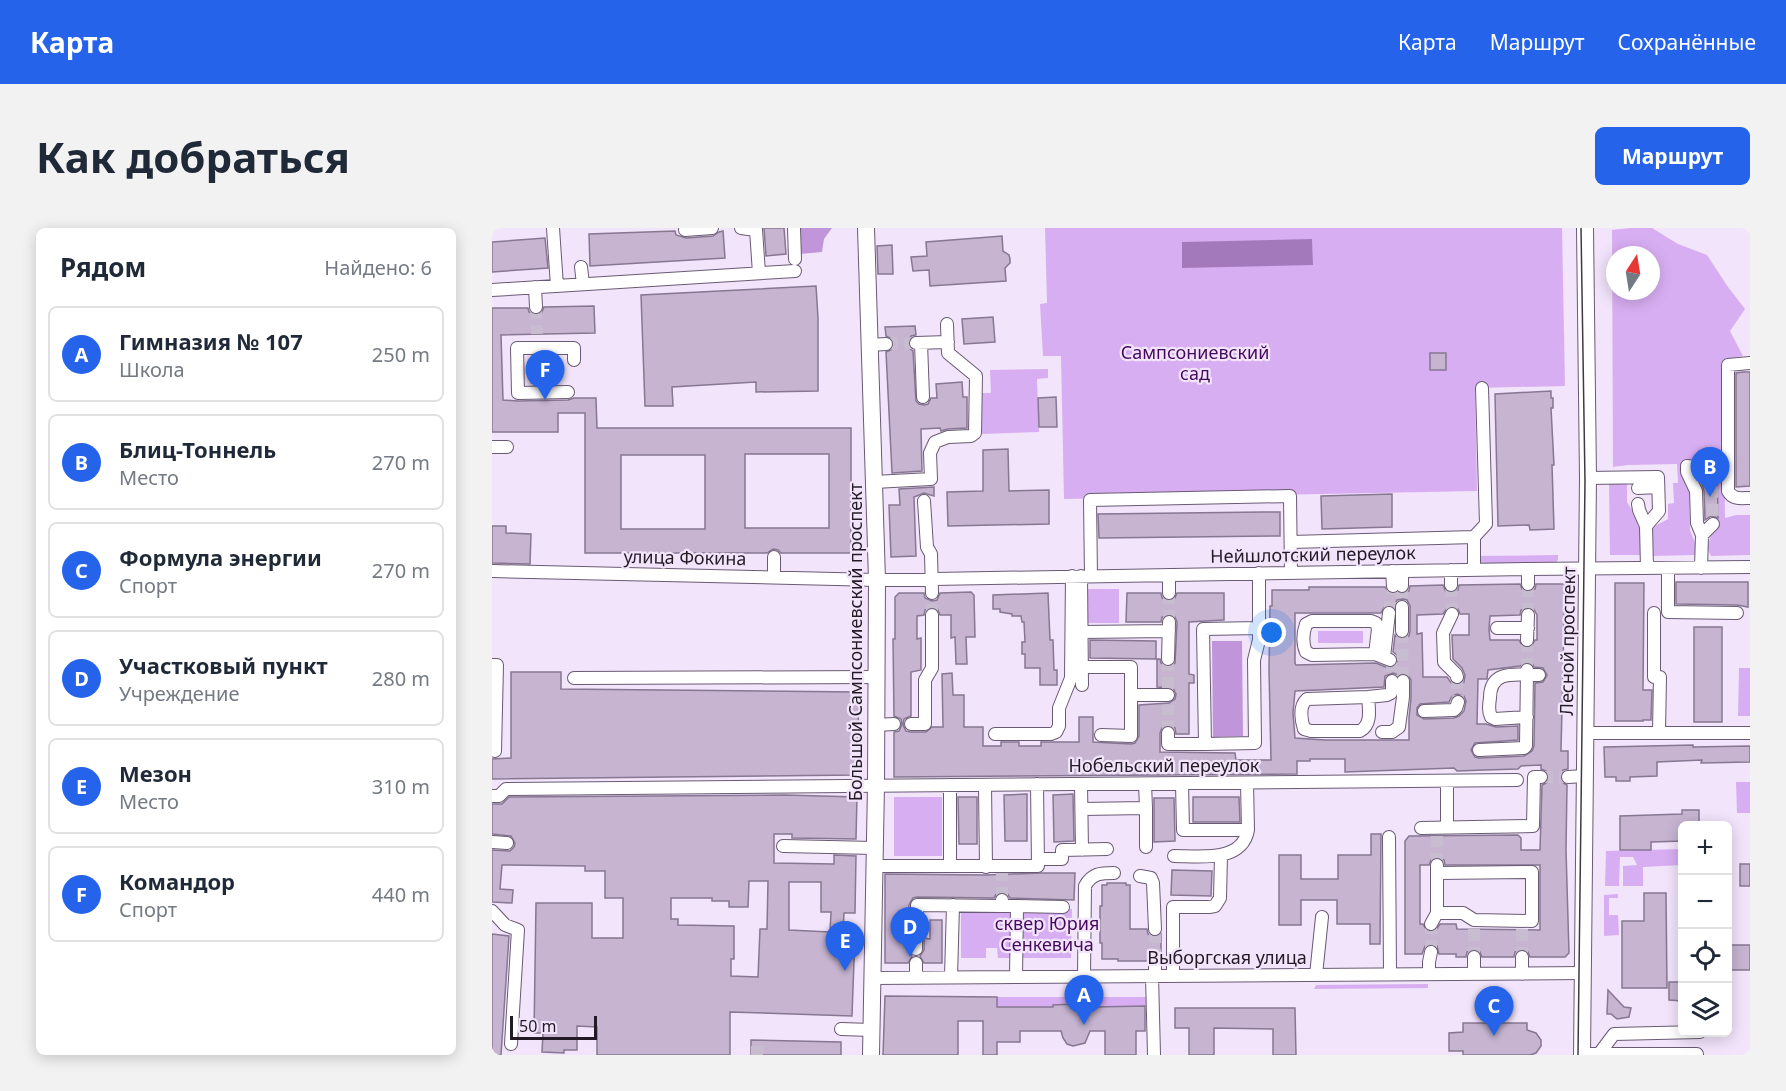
<!DOCTYPE html>
<html lang="ru">
<meta charset="utf-8">
<style>
body{margin:0;font-family:"Noto Sans",sans-serif;background:#f2f2f3;color:#1f2937}
.controls{position:absolute;right:18px;bottom:18px;display:grid;overflow:hidden;border-radius:9px;box-shadow:0 3px 15px #0003}
.controls button{width:54px;height:54px;display:grid;place-items:center;padding:0;border:0;border-bottom:2px solid #e0e1e3;background:#fff;color:#1f2937;font:30px sans-serif}
.compass{position:absolute;left:1114px;top:18px;width:54px;height:54px;border-radius:50%;background:#fff;box-shadow:0 3px 15px #0003;rotate:12deg}
.scale{position:absolute;left:18px;bottom:15px;width:87px;box-sizing:border-box;padding-left:6px;border:3px solid #221b26;border-top:0;font-size:16px;line-height:21px;white-space:nowrap;color:#221b26;-webkit-text-stroke:4px #f2e4fb;paint-order:stroke}
.you{position:absolute;left:780px;top:405px;width:21px;height:21px;margin:-15px;border:4px solid #fff;border-radius:50%;background:#1a73e8;box-shadow:0 0 0 9px #1a73e833}
.badge{display:grid;place-items:center;width:39px;height:39px;border-radius:50%;background:#2563eb;color:#fff;font-size:20px;font-weight:700}
.pin{position:absolute;translate:-50% -50px;filter:drop-shadow(0 2px 3px #0008)}
.pin::after{content:'';position:absolute;top:32px;width:21px;height:18px;background:inherit;clip-path:polygon(0 0,100% 0,50% 100%)}
.list{margin:0;padding:0;list-style:none}
h2{display:flex;justify-content:space-between;align-items:center;height:78px;margin:0;padding:0 24px;font-size:26px}
h2 small{font-size:20px;font-weight:400;color:#747a83}
.list li{display:grid;grid-template-columns:39px 1fr auto;gap:18px;align-items:center;box-sizing:border-box;height:96px;margin:0 12px 12px;padding:0 12px;border:2px solid #e0e1e3;border-radius:9px}
.list b{display:block;font-size:22px;white-space:nowrap}
.list p{margin:0;font-size:20px;white-space:nowrap;color:#747a83}
.list em{font-size:20px;font-style:normal;color:#747a83}
.icon{flex:none;width:33px;height:33px;fill:none;stroke:currentColor;stroke-width:2;stroke-linecap:round;stroke-linejoin:round}
.map{position:relative;flex:none;width:1258px;height:827px;overflow:hidden;border-radius:9px}
header{display:flex;align-items:center;gap:36px;box-sizing:border-box;height:84px;padding:0 30px;background:#2563eb;color:#fff}
header strong{font-size:28px}
nav{display:flex;gap:33px;margin-inline-start:auto;font-size:21px}
.intro{display:flex;align-items:center;justify-content:space-between;box-sizing:border-box;height:144px;padding:0 36px}
h1{margin:0;font-size:42px}
.button{padding:15px 27px;border-radius:9px;background:#2563eb;color:#fff;font-size:21px;font-weight:700}
main{display:flex;gap:36px;padding:0 36px}
aside{flex:1;background:#fff;border-radius:9px;box-shadow:0 3px 15px #0003}
.map>svg:first-child{display:block}
</style>
<header>
<strong>Карта</strong>
<nav><a>Карта</a><a>Маршрут</a><a>Сохранённые</a></nav>
</header>
<div class="intro"><h1>Как добраться</h1><a class="button">Маршрут</a></div>
<main>
<aside>
<h2>Рядом<small>Найдено: 6</small></h2>
<ul class="list">
<li><span class="badge">A</span><div><b>Гимназия № 107</b><p>Школа</p></div><em>250 m</em></li>
<li><span class="badge">B</span><div><b>Блиц-Тоннель</b><p>Место</p></div><em>270 m</em></li>
<li><span class="badge">C</span><div><b>Формула энергии</b><p>Спорт</p></div><em>270 m</em></li>
<li><span class="badge">D</span><div><b>Участковый пункт</b><p>Учреждение</p></div><em>280 m</em></li>
<li><span class="badge">E</span><div><b>Мезон</b><p>Место</p></div><em>310 m</em></li>
<li><span class="badge">F</span><div><b>Командор</b><p>Спорт</p></div><em>440 m</em></li>
</ul>
</aside>
<div class="map">
<svg width="1258" height="827" viewBox="0 0 1258 827">
<rect width="100%" height="100%" fill="#f2e4fb"/>
<path fill="#d8aef2" fill-rule="evenodd" d="M553,0H1070L1073,158L983,160L985,263L572,271L569,128H551L548,76L555,75Z
M1138,0H1160L1186,16L1215,27L1236,59L1253,81L1238,103L1251,128L1232,132L1233,290L1244,287H1258V327L1219,328L1215,320L1220,304L1226,295L1224,235H1192L1197,259L1198,302L1203,315L1204,327L1160,328L1159,300L1176,291V276L1182,275L1181,255H1186L1185,236L1136,237L1121,239L1120,2ZM1123,27H1159V63H1123Z
M66,130L67,155L38,156V134L42,131Z
M556,141V150L545,151L547,204L490,206L488,165H499L498,142Z
M1117,253H1135V274L1149,297V327H1118Z
M1066,327V332L1062,336L987,337L986,328Z
M595,361H627V395H594Z
M826,403H871V415H826Z
M1247,440H1258V488H1246Z
M1244,554H1258V585H1245Z
M402,569H450V628H402Z
M1190,621V637L1151,639V658H1131V638L1145,637L1141,629H1128L1127,658H1113L1114,623Z
M1126,666V670H1117V687H1126L1127,707L1112,708V667Z
M469,680L521,681L520,730H506L505,720H494V730H469Z
M531,681H580L579,730H531Z
M936,756V760L822,761L824,757Z
M505,769H578L579,777H561V779H505Z
M585,769H654V778L603,779L602,777L585,776Z"/>
<path fill="#c195da" d="M306,0H340L332,11L330,24L308,26Z
M720,413H750L751,508L721,509Z"/>
<path fill="#a379bc" d="M820,11L821,37L690,40V14Z"/>
<path fill="#c6b4d1" stroke="#877792" stroke-width="1.5" fill-rule="evenodd" d="M272,0H292L294,26L274,28Z
M183,3L184,7L194,10L221,8L227,4L231,3L233,30L98,38L97,6Z
M510,8L511,23L517,27L518,31V35L513,40L514,53L438,58L437,42L421,43L419,29L435,28L434,14Z
M53,10L56,40L0,44V14Z
M400,17L401,46H386L385,18Z
M324,58L326,90V163L264,164V154L180,159L181,178H153L149,67Z
M102,78L103,105L9,107L11,172L26,173L76,172L82,170H104L105,200H359V325H289L286,322L281,321L275,325H93V185H66V204H0V80H36L37,84L44,87L49,86L52,79ZM253,226H337V300H253ZM129,227H213V301H129Z
M501,89L503,114L472,116L470,91Z
M423,98L424,107L419,108L416,115L417,120L421,123L424,173L427,176L432,177L436,176L439,170H445L444,156L470,154L471,169H475V200L456,201L449,203L448,200L429,201L430,243L400,245L394,124L399,122L402,116L400,111L394,108L393,99Z
M938,125H954V142H938Z
M1251,144H1258V258L1244,259V145Z
M1059,163V170H1061V180H1059L1062,237H1060L1062,301L1038,302L1037,297L1006,298L1003,166Z
M564,169L565,199H547L546,170Z
M516,221L517,263L557,262V296L456,298L455,264L491,263V222Z
M1225,234L1226,290L1219,288L1213,292L1212,263L1210,256V245L1212,239L1211,235Z
M442,259V268L432,265L422,269L424,328L399,329L397,277H408L407,261Z
M900,266V299L830,301L829,268Z
M771,284H788V308L607,310L606,286Z
M0,298H14V305L39,306L38,336L0,335Z
M1184,354H1256V379L1245,377L1184,376Z
M1123,355H1152L1151,462H1160L1159,492H1151V493H1123Z
M1028,356L1031,363L1037,364L1043,361L1044,356H1073L1069,523H1076V541L1071,542L1068,549L1070,554L1075,557L1074,622L1077,725L1073,729H1038L1035,722L1029,721L1023,724L1022,729H990L987,722L981,721L975,724L974,729H964V726H947L945,718L940,716L933,718L930,726H913V613L917,608L1026,607L1029,610V622H1048L1050,557L1056,554L1057,550L1056,544L1049,541V537L1029,538L1026,541L992,542L965,543L962,540L853,544V531H818V533H805V546L402,549V504L407,503L410,496L409,491L402,488L401,411H403V369L407,365H432L433,370L440,373L445,372L448,365L479,364L482,367L483,409H474L475,436H464L463,409L459,410V387H448L445,380L439,379L433,382L432,387L425,388V411L429,410V442L419,444V488L412,491L411,497L414,503L419,504H434L440,499H451L450,446L460,445L461,467H472V499H491V518H509V514H527V518H549V514H587V489H601V514L639,516L643,515L647,508V477L677,475L683,471L684,466L681,460L665,459V431H668L669,435L675,439L679,438L683,435L685,394L682,387L677,386L670,389L669,394H634L635,365H669L670,370L676,373L682,372L685,365H732V392L697,394V446L702,447V455H697V506H684L683,500L680,498H671L668,505V524L743,525L744,532H779L777,441L778,378H780V362H817V359H893L898,366H911L917,363L918,358L951,357L954,364L960,365L966,362L967,357ZM911,371L915,372L918,378V403L917,408L911,411L906,410L903,407L901,424L905,427L906,431L903,439L896,440L884,435L804,437L803,435V385H889L893,378H902L905,372ZM960,378L966,381L968,386H977V407H960L961,431L970,440L973,447L972,454L967,457L960,456L955,449H931L930,405L925,406V387L951,386L955,380ZM1036,379L1041,380L1045,387V412H1043L1039,419H1031L1027,412H998L997,401L998,388L1028,387L1029,382ZM1035,434L1040,435L1042,439L1051,440L1055,447L1051,454L1043,455L1042,518L1040,523L1032,528L987,530L983,529L979,522L983,515L1026,512V498L1004,499L994,496H985L986,451H995L996,442L1028,438ZM901,445L906,447L910,445L915,446L919,452V470L917,490V512H833L803,510L801,485L803,463L892,459L893,448ZM965,466L972,468L974,473L972,483L967,488L962,490L932,491L925,487V480L928,476L957,474L960,468ZM946,629L952,632L953,637H1048V702L965,701L964,696H948L943,703H935L931,696H928V637H937L940,630Z
M556,365L558,412H561L562,442H565V457H548V440H533V426H530V414H533L532,394H530L529,388H520V386L508,384V381H501V367Z
M1202,399H1230V494H1202Z
M598,412L664,413V431L598,430Z
M19,444H69V461L367,464L365,547L0,551V531L19,530Z
M1201,517V519L1258,518V534L1209,535L1210,532L1165,534V548L1138,549V553H1124V549H1113L1112,519Z
M535,566V613H513L512,567Z
M581,566L582,613L562,614L561,567Z
M293,567L365,569L364,611L300,610V606H282V635L342,636V627L364,628L363,685H352L351,704L363,705L360,788L238,784V827H105V799L85,798V822H72V825L50,824L51,805H42L44,675H100V710H131V670H113V643H93V638L10,637L8,661L21,662L20,675L0,674V622L18,623L22,619L23,615L19,608L0,606V576H10L17,569ZM257,653H276L275,701H268L266,749L239,748V731H242V698L186,697V691H179V670H220V673H237V679H256ZM297,654H329V684H339L338,704L297,702Z
M466,569H485V616H467Z
M701,569H747L748,594H701Z
M662,570H682L683,613L662,614Z
M1190,582H1207V597H1191V613L1159,614V622H1128V588L1190,586Z
M879,606H889L888,716H878V696H845V672H809V697H787V627H809V651H846V627H879Z
M1248,636H1258V658H1248Z
M680,642L720,643L719,668L679,667Z
M550,645H583L582,672L518,670L515,665L511,664L505,665L502,670L425,669L421,670L417,677L416,721L420,728L416,735H393V646L494,647Z
M615,655H634V657H638V701H655L656,706L663,709L669,706V728L664,725L659,726L656,728L655,733H626V731H610V715H608V678H610V657H615Z
M1152,665H1174L1175,760H1130V693H1152Z
M438,692H450V735H432L428,728L432,722V710L438,711Z
M0,706L17,708L9,827H0Z
M1236,717H1258V742H1236Z
M1177,754H1191V773L1177,772Z
M1116,762L1132,779L1139,780L1137,789L1125,791L1119,786H1115Z
M393,768L505,769V779H561V777L583,776L603,777V779L653,778V803H644V827H613V803H598L593,815L581,818L575,816L571,810L569,803H528V814H505V827H491V793H466V827H391Z
M683,780H803L804,827H781V801L722,800V827H697V800H683Z
M971,795H1035V802L1044,805L1049,812V818L1044,825L1038,827H971V823H957V805L971,804Z
M259,812L349,814V827H259Z"/>
<g fill="none" stroke-linecap="round" stroke-linejoin="round">
<path stroke="#c8bcd0" stroke-width="12" stroke-dasharray="12 6" stroke-linecap="butt" d="M44,79L45,106
M394,116L424,115
M1204,239L1220,238L1221,296
M959,357L960,386
M910,358V379
M897,385L901,358
M440,387V365
M1036,387V356
M677,394V365
M910,403L911,453
M898,432L900,437V453
M1035,442V412
M965,449L966,474
M676,461V431
M676,505V477
M1049,549H1076
M945,637V608
M510,671V645
M982,701V729
M1030,701V729
M939,724V696
M663,733V701
M265,827V818"/>
<defs>
<path id="minor" d="M61,0L65,58
M249,0L264,2L267,45
M302,0L303,31
M193,2L220,0
M89,39L91,56
M43,59L44,79
M0,62L303,43
M424,115L456,114
M429,115L431,169
M378,117L394,116
M1258,135L1236,137V263C1241,272 1249,270 1258,270
M76,164L26,165L25,120H82V132
M0,219H15
M1204,239L1195,238V244L1204,263L1205,295L1210,307L1209,340
M1096,250L1166,249L1167,283L1154,298
M382,254L439,251L438,225L443,214L456,209L479,208L483,205L484,148L456,125L455,96
M1146,260L1166,259
M432,273L435,319L439,326L440,365
M1146,276L1147,282L1154,298L1155,340
M1210,307L1221,296
M982,309L994,296L990,160
M799,314L982,309V342
M1176,340V384L1245,385
M1036,341V356
M959,342V357
M0,343L385,352L1036,341L1258,339
M900,343L901,358
M910,343V358
M767,345V400L711,401L713,516L763,515L762,432L767,412V400
M677,347V365
M589,348L590,457
M599,348L598,272L798,268L799,345
M282,349V329
M910,379V403
M1162,385V449H1168L1167,504
M960,386L951,405L952,434L964,446L965,449
M1005,400H1036
M589,404L677,403
M1035,412L1036,387
M883,426L886,401L884,395L879,393H820L814,396C811,405 810,415 814,424L820,427L883,426L898,432
M892,429L897,385
M676,431L677,394
M0,437H5L3,523
M590,439H639V467H676
M82,450L384,449
M876,469C877,481 880,497 868,503H819L812,501C809,491 807,478 815,471L876,469L895,467L899,465L900,461V453
M932,483L962,482L964,480L966,474
M1035,489L1003,491L999,489C996,483 997,477 998,470C998,440 1026,447 1047,447
M419,496H433V452L440,440V387
M384,497L402,496
M890,504H900L907,499L911,469V453
M676,505V516H713
M1093,505H1258
M503,506H559L564,504L567,498V480L579,450L580,348
M609,507L639,508V467
M987,522L1032,520L1034,518L1035,442
M1076,549L1093,548
M690,555L691,602H756
M589,556L590,622
M458,557V638
M493,557L494,639
M0,568H7L14,561L1025,552
M654,580V619
M590,581L654,580L653,556
M929,600L1041,598L1042,549H1049
M955,600V553
M897,609L898,746
M0,614L15,615
M291,618L382,620
M682,628C707,628 750,635 756,602L755,555
M546,631H570V622L615,621
M382,638H546L545,556
M945,645V685H971L982,692L1040,693V644L945,645V637
M648,648L659,650L661,655L663,701
M510,672V678H525L524,749
M525,678L571,679
M0,683L13,697L26,702L19,816
M939,696L945,685
M424,721L425,677L510,678
M982,729V746
M1030,729V746
M424,735V749
M937,746V734L939,724
M824,747L830,689
M592,748L593,658C600,645 609,645 622,645
M660,748L662,827
M663,748V733
M681,748V679H717L723,678L728,670L729,628
M459,749L461,677
M380,750L1091,745
M349,801L379,802
M1090,826H1205
M1107,826L1122,806L1208,804"/>
<path id="major" d="M374,0L385,352L384,557L379,827
M1090,827L1096,250L1093,0"/>
</defs>
<use href="#minor" stroke="#6a5a73" stroke-width="14"/>
<use href="#major" stroke="#6a5a73" stroke-width="18"/>
<use href="#minor" stroke="#fff" stroke-width="12"/>
<use href="#major" stroke="#fff" stroke-width="16"/>
<path stroke="#403845" stroke-width="1.5" d="M1086,827L1093,253L1089,0"/>
</g>
<g text-anchor="middle" dominant-baseline="central" stroke-width="4.5" stroke-linejoin="round" paint-order="stroke">
<g font-size="18" fill="#450a5e" stroke="#f2e4fb">
<text x="703" y="124">Сампсониевский<tspan x="703" dy="21">сад</tspan></text>
<text x="555" y="695">сквер Юрия<tspan x="555" dy="21">Сенкевича</tspan></text>
</g>
<g font-size="18" fill="#221b26" stroke="#f2e4fb">
<text transform="translate(821 326) rotate(-1)">Нейшлотский переулок</text>
<text transform="translate(193 329) rotate(1)">улица Фокина</text>
<text transform="translate(1075 413) rotate(-89)">Лесной проспект</text>
<text transform="translate(363 414) rotate(-90)">Большой Сампсониевский проспект</text>
<text x="672" y="537">Нобельский переулок</text>
<text x="735" y="729">Выборгская улица</text>
</g>
</g>
</svg>
<div class="controls">
<button>+</button>
<button>−</button>
<button><svg class="icon" aria-label="locate" viewBox="0 0 24 24"><circle cx="12" cy="12" r="6"/><path d="M12 2v4M12 18v4M2 12h4M18 12h4"/></svg></button>
<button><svg class="icon" aria-label="layers" viewBox="0 0 24 24"><path d="M12 4l9 5-9 5-9-5zM3 14l9 5 9-5"/></svg></button>
</div>
<svg class="compass" viewBox="-18 -18 36 36"><path d="M0-13l5 13h-10z" fill="#e53935"/><path d="M0 13l5-13h-10z" fill="#747a83"/></svg>
<div class="scale">50 m</div>
<div class="you"></div>
<div class="pin badge" style="left:592px;top:797px">A</div>
<div class="pin badge" style="left:1218px;top:269px">B</div>
<div class="pin badge" style="left:1002px;top:808px">C</div>
<div class="pin badge" style="left:418px;top:729px">D</div>
<div class="pin badge" style="left:353px;top:743px">E</div>
<div class="pin badge" style="left:53px;top:172px">F</div>
</div>
</main>
